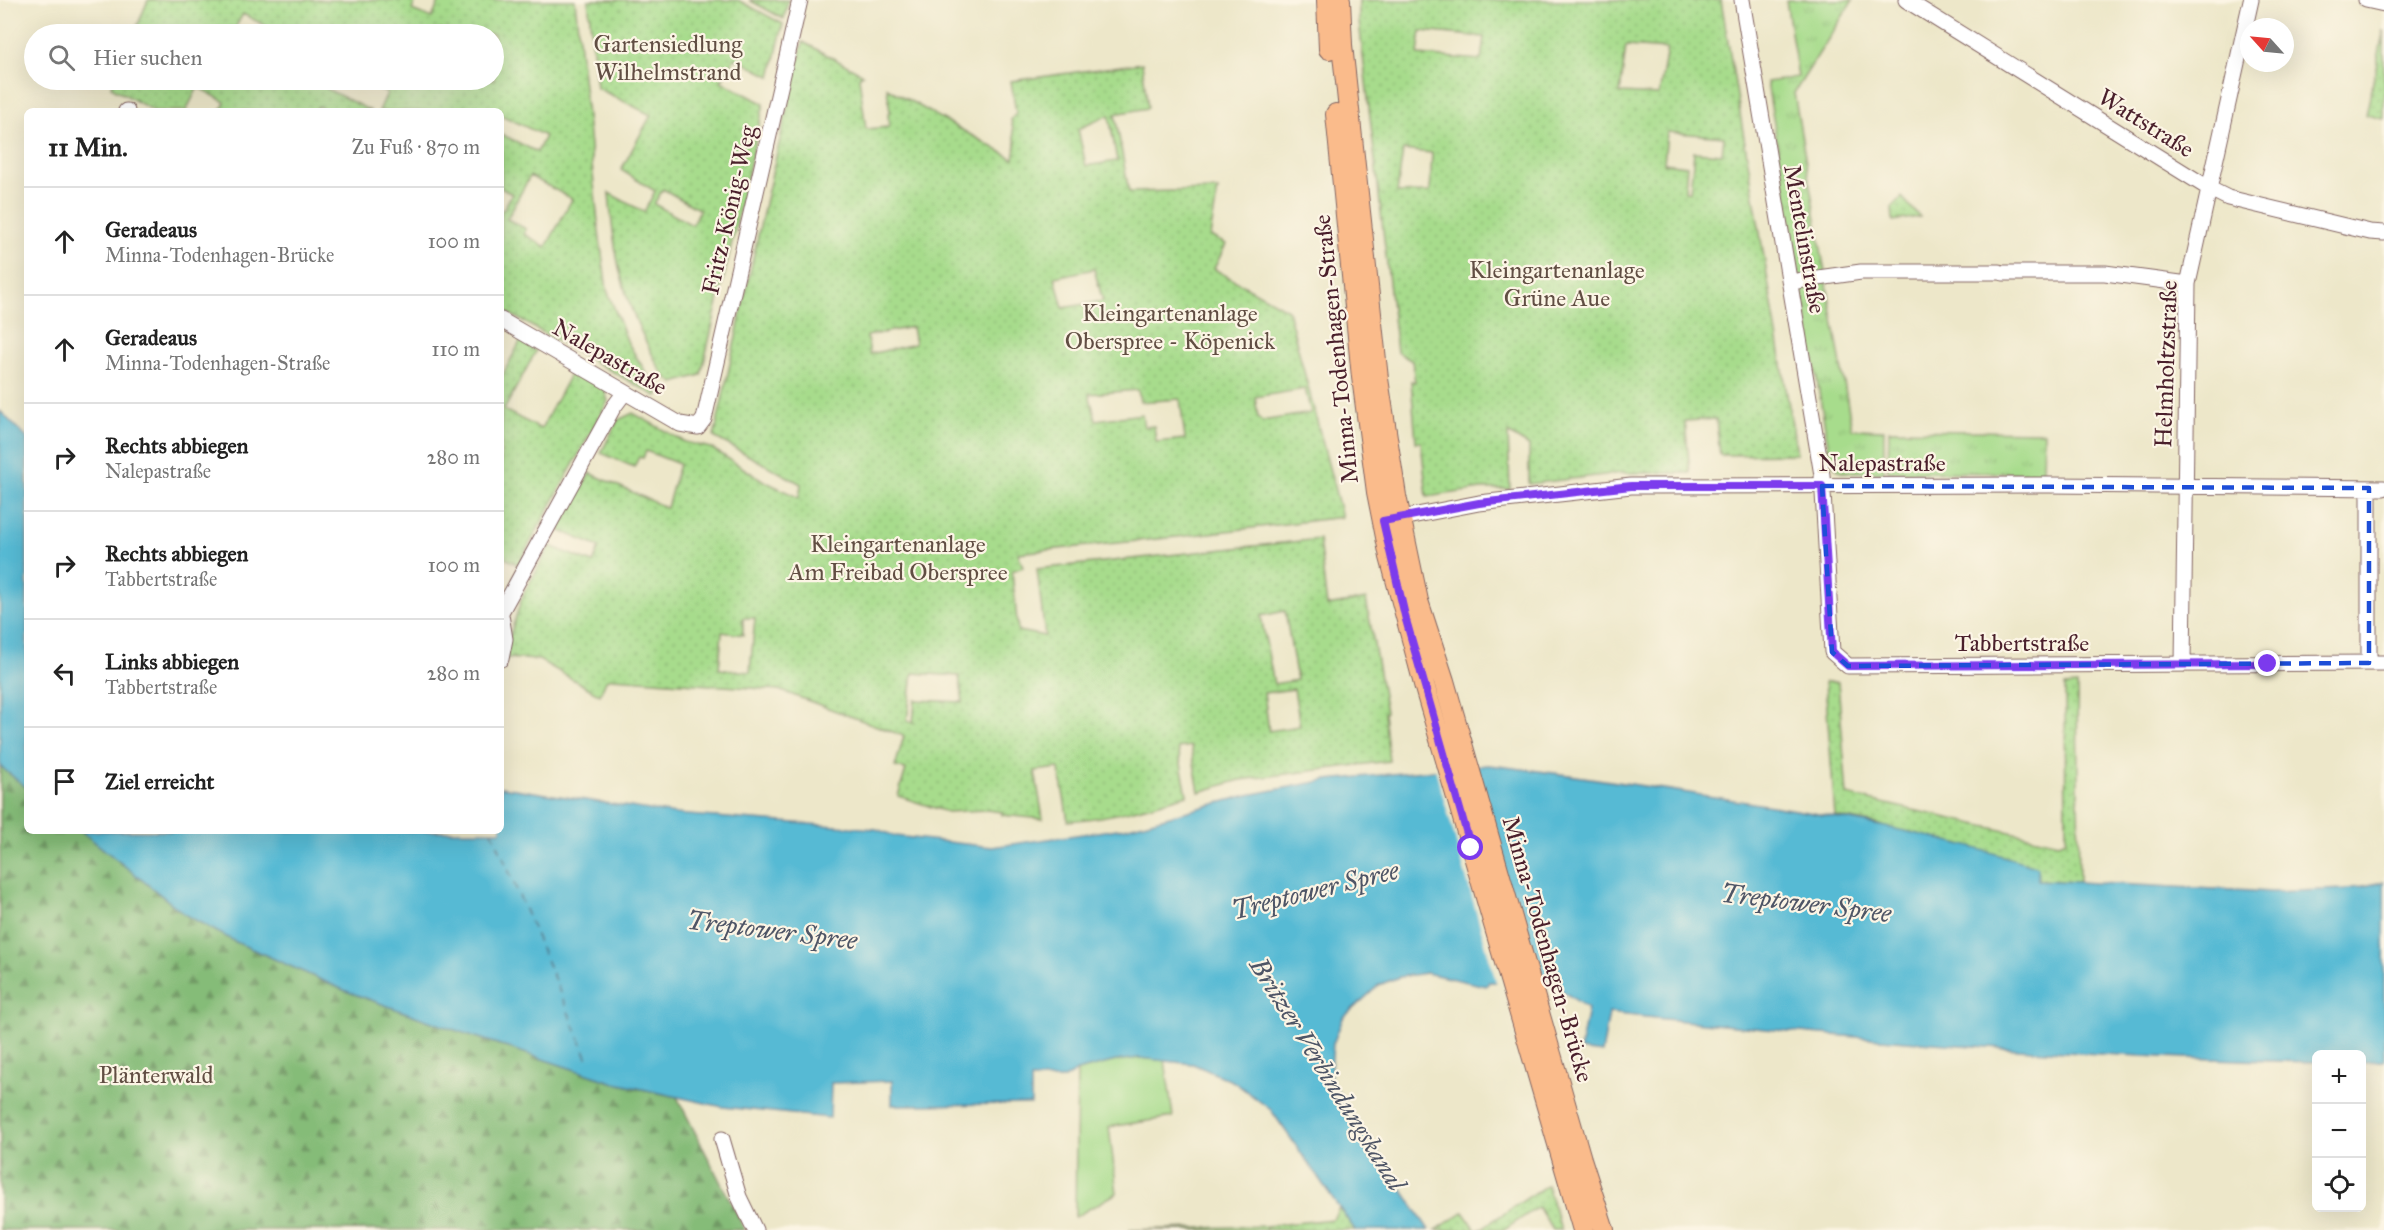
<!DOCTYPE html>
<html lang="de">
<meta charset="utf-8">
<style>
body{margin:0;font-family:"IM FELL Great Primer",serif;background:#f2f2f2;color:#222}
.controls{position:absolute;right:18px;bottom:18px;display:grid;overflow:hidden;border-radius:9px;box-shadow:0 6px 24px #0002}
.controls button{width:54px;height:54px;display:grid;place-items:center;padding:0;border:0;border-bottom:2px solid #e0e0e0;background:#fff;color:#222;font:30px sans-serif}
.compass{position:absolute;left:2240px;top:18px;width:54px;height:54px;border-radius:50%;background:#fff;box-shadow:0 6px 24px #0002;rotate:297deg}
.stop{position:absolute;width:18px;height:18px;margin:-14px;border:4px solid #7c3aed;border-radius:50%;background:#fff}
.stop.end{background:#7c3aed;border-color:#fff;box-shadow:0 2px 6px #0008}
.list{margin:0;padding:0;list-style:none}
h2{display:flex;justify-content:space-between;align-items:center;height:78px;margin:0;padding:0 24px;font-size:26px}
h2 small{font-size:20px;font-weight:400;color:#767676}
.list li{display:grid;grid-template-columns:39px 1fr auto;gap:18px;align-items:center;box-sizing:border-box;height:108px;padding:0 24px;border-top:2px solid #e0e0e0}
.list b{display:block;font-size:22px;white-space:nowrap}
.list p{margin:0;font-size:20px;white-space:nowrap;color:#767676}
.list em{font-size:20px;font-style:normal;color:#767676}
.icon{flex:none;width:33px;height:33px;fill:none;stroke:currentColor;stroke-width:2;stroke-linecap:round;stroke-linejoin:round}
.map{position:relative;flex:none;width:2384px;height:1230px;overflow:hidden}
.search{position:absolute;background:#fff;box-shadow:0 6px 24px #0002;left:24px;top:24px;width:480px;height:66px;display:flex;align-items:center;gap:15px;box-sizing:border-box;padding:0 21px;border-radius:33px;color:#767676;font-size:22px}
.panel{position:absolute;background:#fff;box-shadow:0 6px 24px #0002;left:24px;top:108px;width:480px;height:726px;border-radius:9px}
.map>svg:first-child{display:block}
</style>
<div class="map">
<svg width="2384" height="1230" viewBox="0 0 2384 1230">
<defs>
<pattern id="grass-tufts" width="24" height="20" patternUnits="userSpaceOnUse" patternTransform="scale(1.5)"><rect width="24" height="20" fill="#a7dc8c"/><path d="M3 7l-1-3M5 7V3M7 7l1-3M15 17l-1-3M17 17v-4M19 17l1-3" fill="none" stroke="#91bc79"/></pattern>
<pattern id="forest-firs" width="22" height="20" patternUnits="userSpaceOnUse" patternTransform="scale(1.5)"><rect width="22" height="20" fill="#85bc78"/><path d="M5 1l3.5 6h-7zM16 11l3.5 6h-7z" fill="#6f9863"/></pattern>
<pattern id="park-dots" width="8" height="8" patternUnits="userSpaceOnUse" patternTransform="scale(1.5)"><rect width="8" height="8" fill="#a7dc8c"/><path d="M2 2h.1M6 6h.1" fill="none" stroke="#91bc79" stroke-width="1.8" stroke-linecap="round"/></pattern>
</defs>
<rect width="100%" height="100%" fill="#fcf5e5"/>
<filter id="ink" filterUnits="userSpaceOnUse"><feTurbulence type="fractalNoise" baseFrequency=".0167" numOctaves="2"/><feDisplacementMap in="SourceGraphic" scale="12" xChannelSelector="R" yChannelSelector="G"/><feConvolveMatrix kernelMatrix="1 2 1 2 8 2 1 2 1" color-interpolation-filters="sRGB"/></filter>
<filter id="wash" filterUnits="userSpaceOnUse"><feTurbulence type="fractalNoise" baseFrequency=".008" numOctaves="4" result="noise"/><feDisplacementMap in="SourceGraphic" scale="24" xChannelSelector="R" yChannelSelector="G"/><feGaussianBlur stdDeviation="1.35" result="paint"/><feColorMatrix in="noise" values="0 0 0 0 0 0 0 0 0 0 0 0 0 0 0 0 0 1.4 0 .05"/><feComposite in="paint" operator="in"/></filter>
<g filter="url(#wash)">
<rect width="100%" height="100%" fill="#ede7c9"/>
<path fill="url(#grass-tufts)" stroke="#787e5c" stroke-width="1.5" d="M1786,0H1853L1794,93L1852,429L1884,430V472H1841L1831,463L1767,82L1798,77Z
M1889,430L2044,432L2043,473L1888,472Z"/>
<path fill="url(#forest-firs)" stroke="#686e52" stroke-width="1.5" d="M0,766L27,788V831H81L186,915L236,942L346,991L449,1028L615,1083L677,1097L745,1230H0Z"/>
<path fill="url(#park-dots)" stroke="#787e5c" stroke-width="1.5" fill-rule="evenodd" d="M148,0H416L412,10L432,18L440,0H575L599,232L607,290L628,343L659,394L656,396L501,309V210H503L512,194L501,188V134L537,152L545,136L501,115V111H379L387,93L359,80H435L449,86L452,80H494V34H455L440,29L437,34H281L243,14L233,32L236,34H134ZM530,176L572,199L546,247L524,234L526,229L507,219Z
M588,0H738L783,24L771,77L735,58L721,81L764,104L701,375L674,383C661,376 657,363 650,350C621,294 614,255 609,193L644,212L655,191L621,170L651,115L597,88ZM663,189L700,210L692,225L654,204Z
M749,0H788L784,19Z
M1359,0H1721L1797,454L1720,455L1716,419L1685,421L1690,473H1621L1529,484V446L1508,433L1510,489H1481L1427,497L1421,442H1416L1411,381L1415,382L1412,361L1397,352L1359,21ZM1421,31L1484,37L1481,60L1418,55ZM1626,46L1667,49L1659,95L1620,93ZM1667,132L1724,137L1722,154L1694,152L1690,192L1685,191L1687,166L1664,163ZM1403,150L1432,153L1430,192L1397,193Z
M2384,30V119L2366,115Z
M803,42L863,74L859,77L866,129L889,127L888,113L890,112L887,88L1014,159L1016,144L1011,120L1016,113L1011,81L1142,63L1148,108L1115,114L1129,192L1218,190L1210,236L1226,244L1214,269L1288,310L1342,517L1177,537L1018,553L1023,567L1012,571L1018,631L1045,636L1037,569L1319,539L1327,606L1366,599L1386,712L1384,713L1389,761L1240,780L1199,792L1191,746L1178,748L1187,795C1147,807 1110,818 1068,821L1059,768L1035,771L1043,819L1002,815V812L986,810L947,812L898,796L906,769L895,767L904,736L779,690L613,678L606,680L600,695L539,660L505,658L508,641L523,595L550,546L593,563L599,547L558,530L590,473L667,508L679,464L646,451L643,458L639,457L634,467L601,453L618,420L633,413L685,442L711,448L764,481L799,498L801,484L714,437L766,199ZM1109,115L1117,161L1086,166L1078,129ZM1094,269L1103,301L1063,308L1055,277ZM912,327L915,344L870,354L867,336ZM1305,389L1311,413L1262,421L1258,417L1255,397ZM1138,390L1140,402L1180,399L1185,439L1156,442L1154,426L1144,427L1142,414L1096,420L1089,394ZM1285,611L1297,680L1274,684L1261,616ZM743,618H755L750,672L719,669L722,632L743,635ZM913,673L959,676L963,702L915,700L913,723L907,721ZM1294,689L1300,726L1269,731L1264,693Z
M114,80H332L327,89L371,111H327L318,106L315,111H221L225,102L198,87L186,111H154L111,87Z
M1902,197L1920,217L1893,221L1892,208Z
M521,340L536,351L504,410L541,429L572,371L604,388L608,401L518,565L501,556V378Z
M1825,682H1838L1847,795L2059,843L2066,840L2065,686L2077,685L2079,883L2038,880L1876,824L1835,816Z
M1547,1185L1561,1230H1553L1538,1207L1504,1230H1479Z
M1339,1208L1355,1230H1266V1226L1333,1219Z
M1463,1212L1476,1230H1436Z"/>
<path fill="#a7dc8c" stroke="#787e5c" stroke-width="1.5" d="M1139,1058L1165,1060L1173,1117L1109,1127L1117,1193L1075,1217L1077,1071L1116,1061Z
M1266,1226V1230H1129Z"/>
<path fill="#56bad4" stroke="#506c80" stroke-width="1.5" d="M0,411L27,438V788L0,766Z
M1488,765C1573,774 1656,788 1740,801C1841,817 1942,835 2038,867V880L2272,892L2348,889L2384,882V1061L2362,1062V1054H2316V1062C2080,1057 1844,1039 1609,1013L1602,1053L1580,1050L1588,1009L1553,984L1489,982L1486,986L1426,973L1399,977L1379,985L1343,1018L1333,1044L1330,1080L1429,1230H1355L1271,1110L1234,1082L1193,1064L1139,1058L1116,1061L1077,1071L1064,1079H1031V1104L892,1105V1081L831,1083L830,1118L723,1107L615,1083L449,1028L346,991L236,942L186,915L81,831H501V787L675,814L876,829L895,836L992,847L1125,828L1248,795L1327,780Z"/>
<path fill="#ede7c9" d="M1454,766L1517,986L1497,985L1435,768Z"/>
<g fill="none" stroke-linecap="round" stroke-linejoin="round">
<path stroke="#4e5566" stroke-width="1.5" stroke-dasharray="8 6" stroke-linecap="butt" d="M492,831L588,1059"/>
</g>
</g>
<g filter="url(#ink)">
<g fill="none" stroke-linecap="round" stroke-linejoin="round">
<defs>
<path id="minor" d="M1742,0L1822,475L1832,652L1848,666L2384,663
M1906,0L2210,189L2228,198L2370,232L2384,233
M2366,0L2384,4
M126,111H127
M2003,273H2105L2188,284
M1790,282L1861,272H1999
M501,320L680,424L698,427L704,419L800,0
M2369,488V663
M1391,520L1479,503L1631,486L2049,485L2384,488
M501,612L613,408L625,392
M501,615L505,639L501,659
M2183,664L2188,284L2251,0
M722,1139L739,1197L755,1230"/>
<path id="major" d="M1327,0L1329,49
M1340,0L1342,45L1378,379L1396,496L1418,601L1444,681L1581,1159L1604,1230
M1336,114L1362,377L1377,492L1390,557L1425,688L1583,1230"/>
</defs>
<use href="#minor" stroke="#836562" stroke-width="17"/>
<use href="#major" stroke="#836562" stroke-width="22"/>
<use href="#minor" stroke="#fff" stroke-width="15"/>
<use href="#major" stroke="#fabb8b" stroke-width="20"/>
</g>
</g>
<g fill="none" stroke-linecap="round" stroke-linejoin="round" filter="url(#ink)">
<path stroke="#7c3aed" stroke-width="8" d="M1471,848L1406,620L1383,521L1479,503L1631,486H1822L1832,652L1848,666L2268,664"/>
</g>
<path fill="none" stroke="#1d4ed8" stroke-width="4.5" stroke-dasharray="12 8" stroke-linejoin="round" d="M1822,486L2369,488V663L1848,666L1832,652Z"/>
<g text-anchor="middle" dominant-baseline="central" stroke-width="4.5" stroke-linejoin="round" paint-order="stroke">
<g font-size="24" fill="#614e43" stroke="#fcf5e5">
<text x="668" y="44">Gartensiedlung<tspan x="668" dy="28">Wilhelmstrand</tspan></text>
<text x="1557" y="270">Kleingartenanlage<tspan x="1557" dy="28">Grüne Aue</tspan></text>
<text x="1170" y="313">Kleingartenanlage<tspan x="1170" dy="28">Oberspree - Köpenick</tspan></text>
<text x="898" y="544">Kleingartenanlage<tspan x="898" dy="28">Am Freibad Oberspree</tspan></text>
<text x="156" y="1075">Plänterwald</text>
</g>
<g font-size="24" fill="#4a1f2b" stroke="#fcf5e5">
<text transform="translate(2146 123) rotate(32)">Wattstraße</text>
<text transform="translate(729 210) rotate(-77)">Fritz-König-Weg</text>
<text transform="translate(1805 239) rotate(80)">Mentelinstraße</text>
<text transform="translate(1336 349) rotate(-96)">Minna-Todenhagen-Straße</text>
<text transform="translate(610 357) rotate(30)">Nalepastraße</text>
<text transform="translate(2166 364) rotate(-88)">Helmholtzstraße</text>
<text x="1882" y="463">Nalepastraße</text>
<text x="2022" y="643">Tabbertstraße</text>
<text transform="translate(1548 949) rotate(74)">Minna-Todenhagen-Brücke</text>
</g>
<g font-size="26" font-style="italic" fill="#4e5566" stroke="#fcf5e5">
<text transform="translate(1315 890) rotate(-14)">Treptower Spree</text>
<text transform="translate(1806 903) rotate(7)">Treptower Spree</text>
<text transform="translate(772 930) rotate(7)">Treptower Spree</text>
<text transform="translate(1328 1074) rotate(58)">Britzer Verbindungskanal</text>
</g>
</g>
</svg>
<div class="controls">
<button>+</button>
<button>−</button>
<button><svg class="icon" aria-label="locate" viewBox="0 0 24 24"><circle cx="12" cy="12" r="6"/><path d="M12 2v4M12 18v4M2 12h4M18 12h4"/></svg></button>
</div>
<svg class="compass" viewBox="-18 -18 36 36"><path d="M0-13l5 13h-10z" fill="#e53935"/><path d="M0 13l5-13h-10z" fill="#767676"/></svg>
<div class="stop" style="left:1471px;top:848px"></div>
<div class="stop end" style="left:2268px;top:664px"></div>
<div class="search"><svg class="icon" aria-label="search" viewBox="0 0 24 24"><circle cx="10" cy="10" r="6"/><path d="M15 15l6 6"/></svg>Hier suchen</div>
<section class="panel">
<h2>11 Min.<small>Zu Fuß · 870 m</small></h2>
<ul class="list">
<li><svg class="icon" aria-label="ahead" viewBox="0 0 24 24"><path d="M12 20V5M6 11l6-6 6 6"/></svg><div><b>Geradeaus</b><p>Minna-Todenhagen-Brücke</p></div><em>100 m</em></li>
<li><svg class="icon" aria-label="ahead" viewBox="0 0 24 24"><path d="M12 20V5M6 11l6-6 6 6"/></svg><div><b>Geradeaus</b><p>Minna-Todenhagen-Straße</p></div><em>110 m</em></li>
<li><svg class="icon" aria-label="right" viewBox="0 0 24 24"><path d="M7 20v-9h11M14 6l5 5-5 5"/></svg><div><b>Rechts abbiegen</b><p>Nalepastraße</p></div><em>280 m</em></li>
<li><svg class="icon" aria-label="right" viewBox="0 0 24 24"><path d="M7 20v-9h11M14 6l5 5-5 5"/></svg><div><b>Rechts abbiegen</b><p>Tabbertstraße</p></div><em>100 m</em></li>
<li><svg class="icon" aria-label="left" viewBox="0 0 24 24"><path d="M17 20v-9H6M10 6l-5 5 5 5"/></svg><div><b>Links abbiegen</b><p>Tabbertstraße</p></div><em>280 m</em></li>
<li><svg class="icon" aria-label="arrive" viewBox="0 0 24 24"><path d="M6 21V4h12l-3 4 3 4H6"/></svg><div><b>Ziel erreicht</b></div></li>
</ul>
</section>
</div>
